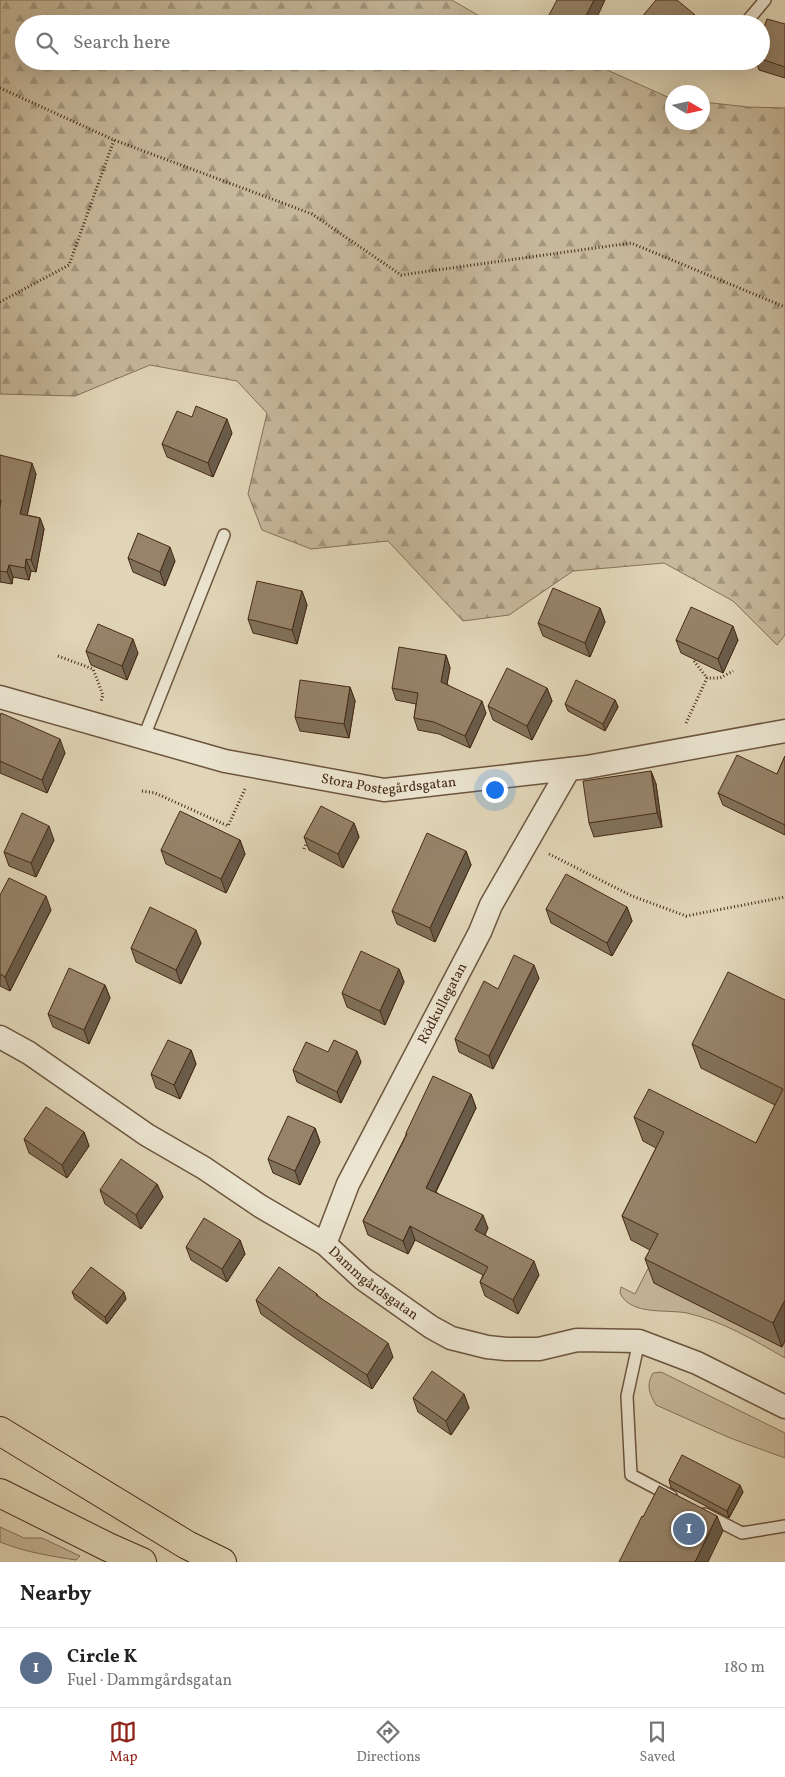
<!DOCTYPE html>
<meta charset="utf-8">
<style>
body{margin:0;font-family:Vollkorn,serif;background:#f2f2f2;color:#222}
.compass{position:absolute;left:665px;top:85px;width:45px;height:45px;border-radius:50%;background:#fff;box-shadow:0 5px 20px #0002;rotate:99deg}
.you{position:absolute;left:494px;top:789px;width:18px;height:18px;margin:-12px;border:4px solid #fff;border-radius:50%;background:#1a73e8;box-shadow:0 0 0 8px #1a73e833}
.badge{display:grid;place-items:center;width:32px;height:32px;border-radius:50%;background:#8f2418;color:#fff;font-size:16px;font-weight:700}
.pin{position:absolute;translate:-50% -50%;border:2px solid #fff;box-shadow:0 1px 5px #0006}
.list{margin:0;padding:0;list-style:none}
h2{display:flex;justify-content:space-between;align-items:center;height:65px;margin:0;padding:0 20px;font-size:21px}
h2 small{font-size:16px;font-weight:400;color:#767676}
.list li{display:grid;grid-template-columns:32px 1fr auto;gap:15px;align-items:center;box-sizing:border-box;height:80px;padding:0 20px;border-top:1px solid #e0e0e0}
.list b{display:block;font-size:19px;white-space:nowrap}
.list p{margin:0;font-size:16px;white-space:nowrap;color:#767676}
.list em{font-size:16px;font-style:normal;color:#767676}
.icon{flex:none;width:28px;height:28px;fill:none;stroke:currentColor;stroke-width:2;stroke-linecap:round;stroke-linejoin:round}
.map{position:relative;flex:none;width:785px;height:1562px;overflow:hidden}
.search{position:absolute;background:#fff;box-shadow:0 5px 20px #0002;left:15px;right:15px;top:15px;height:55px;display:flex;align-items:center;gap:12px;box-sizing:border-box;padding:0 18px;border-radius:28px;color:#767676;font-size:19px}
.sheet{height:145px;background:#fff}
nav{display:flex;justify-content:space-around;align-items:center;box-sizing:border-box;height:70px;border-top:1px solid #e0e0e0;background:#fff;font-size:14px;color:#767676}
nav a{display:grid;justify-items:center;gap:2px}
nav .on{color:#8f2418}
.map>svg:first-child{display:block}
</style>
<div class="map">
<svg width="785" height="1562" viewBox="0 0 785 1562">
<defs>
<pattern id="forest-firs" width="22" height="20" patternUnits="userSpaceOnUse" patternTransform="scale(1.25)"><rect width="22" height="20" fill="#c6b89b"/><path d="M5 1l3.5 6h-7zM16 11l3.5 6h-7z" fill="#a3967d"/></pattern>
</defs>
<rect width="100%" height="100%" fill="#e0d5b6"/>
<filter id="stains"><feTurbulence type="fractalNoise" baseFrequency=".004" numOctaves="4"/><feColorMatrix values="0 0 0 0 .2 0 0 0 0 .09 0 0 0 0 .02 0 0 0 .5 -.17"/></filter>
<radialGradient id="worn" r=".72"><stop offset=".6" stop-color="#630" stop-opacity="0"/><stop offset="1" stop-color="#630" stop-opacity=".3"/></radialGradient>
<path fill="#c6b89b" stroke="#867158" d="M656,1253L654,1283L782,1347L785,1341V1358C754,1340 722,1321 687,1313C666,1309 631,1316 620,1293L621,1287L635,1294Z
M661,1372L785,1433V1458L730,1438L656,1405C649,1393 646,1385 653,1373Z
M0,1527L24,1538H42L80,1556L76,1560C50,1556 25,1552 0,1542Z"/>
<path fill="url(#forest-firs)" stroke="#867158" d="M0,0H452L493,24H24V61H587L672,99V122H702L703,102L748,107L785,108V635L777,645L733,601L664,563L573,571L509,615L463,621L388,541L311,549L262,530L248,494L267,413L237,381L150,365L75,396L0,394Z"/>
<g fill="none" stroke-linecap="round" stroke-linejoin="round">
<defs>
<path id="lane" d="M749,19L765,0
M143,739L224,535
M639,1341L627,1396L631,1475L671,1496
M705,1514L742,1533L785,1526"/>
<g id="street">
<path id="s1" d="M0,697L225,761L384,790L587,767L785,731"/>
<path id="s2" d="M0,1037L29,1053L147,1135L204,1168L260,1206L325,1244L363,1279L431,1327L451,1338L487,1347L506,1349H539L577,1340L639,1341L697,1363L785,1407"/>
<path id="s3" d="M325,1244L348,1184L480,932L491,905L569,769"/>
</g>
<path id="highway" d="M0,1431L187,1545L222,1562
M0,1493L108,1547L142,1562"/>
</defs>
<use href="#lane" stroke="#6c553e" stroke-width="14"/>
<use href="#street" stroke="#6c553e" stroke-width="25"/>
<use href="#highway" stroke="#462a16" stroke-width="30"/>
<path stroke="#462a16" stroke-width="3" stroke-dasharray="1 2.5" stroke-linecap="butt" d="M0,88L114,140L312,214L401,275L631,243L785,307
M0,302L69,265L114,140
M58,656L93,669L103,695L101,701
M694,661L707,678
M686,723L707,678H720L733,671
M142,791L155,793L228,826L245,789
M304,849L308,839
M549,854L632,896L686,916L785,897"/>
<use href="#lane" stroke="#ebe4d0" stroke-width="11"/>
<use href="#street" stroke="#ebe4d0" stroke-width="22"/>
<use href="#highway" stroke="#e0d5b6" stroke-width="28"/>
</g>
<path fill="#81715a" stroke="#462a16" d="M549,15L594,24H552Z
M785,24V78L759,70L756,61H761V36Z
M652,61H671L663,70Z
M232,433L213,477L167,457L162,444Z
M0,455L36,474L27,515L40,518L44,529L36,572L31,571L29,580L13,577L12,584L0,582Z
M128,558L175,561L165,586L133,572Z
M302,591L307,605L297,644L253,633L248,619Z
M600,608L605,622L590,657L543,636L538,623Z
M676,640H738L723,673L681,653Z
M86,651L138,653L127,680L91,665Z
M446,655L450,668L447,684L486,713L470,748L439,734L418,730L414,718L416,704L396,700L392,688Z
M350,687L355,701L349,738L300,731L295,717Z
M547,688L552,701L532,740L493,720L488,706Z
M615,700L618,707L605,731L568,711L565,704Z
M0,716L65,753L47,793L0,773Z
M785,756V835L723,805L718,793L777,774Z
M651,771L656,784L662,827L594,837L589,823Z
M354,823L359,837L343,868L309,850L304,837Z
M54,840L36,877L9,866L4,852Z
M240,840L245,854L226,893L166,864L161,850Z
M466,851L471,865L435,942L397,924L392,911Z
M0,895L51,910L10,991L0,986Z
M627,907L632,921L612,956L551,923L546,909Z
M201,943L181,984L136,962L131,948Z
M399,969L404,982L385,1025L347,1007L342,993Z
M539,978L493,1069L459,1052L455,1039L498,989Z
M105,985L110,998L89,1044L53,1027L48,1014Z
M785,1000L782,1347L654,1283L645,1259L650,1250L631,1240L622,1216L656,1148L643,1141L634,1117L756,1143L775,1105L701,1068L692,1044Z
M191,1050L196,1064L180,1099L156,1088L151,1074Z
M328,1052L361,1062L341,1103L297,1082L293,1070Z
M471,1094L476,1108L436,1192L488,1228L485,1235L539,1275L518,1314L485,1296L480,1282L483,1275L415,1240L408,1254L368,1235L363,1221L406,1135V1133Z
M315,1128L320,1142L300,1185L273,1173L268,1159Z
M84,1132L89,1146L67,1178L29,1153L24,1139Z
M157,1184L163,1197L141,1229L105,1204L100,1190Z
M240,1240L245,1254L227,1282L191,1260L186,1247Z
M72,1292L126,1299L107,1324L75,1299Z
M317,1294L318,1296L393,1357L372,1389L298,1340L261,1314L256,1300Z
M464,1394L469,1408L451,1435L418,1412L413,1398Z
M669,1480L743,1492L729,1518L671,1488Z"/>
<path fill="#695c4a" stroke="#462a16" d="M594,0H605L594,24H582Z
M694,14L697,24H686Z
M660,61H671L663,70Z
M227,419L232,433L213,477L208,463Z
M32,463L36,474L25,526L20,514Z
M40,518L44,529L36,572L31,560Z
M170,547L175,561L165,586L160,572Z
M26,559L31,571L29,580L25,568Z
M9,565L13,577L12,584L7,572Z
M302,591L307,605L297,644L292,630Z
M600,608L605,622L590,657L585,643Z
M733,626L738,640L723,673L718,659Z
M133,639L138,653L127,680L122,666Z
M446,655L450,668L445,694L441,682Z
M350,687L355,701L349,738L344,724Z
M547,688L552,701L532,740L527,726Z
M615,700L618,707L605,731L603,724Z
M482,701L486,713L470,748L465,736Z
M60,739L65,753L47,793L42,780Z
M651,771L656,784L662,827L657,813Z
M354,823L359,837L343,868L338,854Z
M49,826L54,840L36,877L31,863Z
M240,840L245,854L226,893L221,879Z
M466,851L471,865L435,942L430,928Z
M46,896L51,910L10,991L5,977Z
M627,907L632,921L612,956L607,943Z
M196,930L201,943L181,984L176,970Z
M534,965L539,978L493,1069L489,1056Z
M399,969L404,982L385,1025L380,1011Z
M105,985L110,998L89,1044L84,1030Z
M191,1050L196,1064L180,1099L174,1085Z
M357,1051L361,1062L341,1103L337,1092Z
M471,1094L476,1108L431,1201L426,1188Z
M315,1128L320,1142L300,1185L295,1171Z
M84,1132L89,1146L67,1178L62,1165Z
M157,1184L163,1197L141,1229L136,1215Z
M483,1215L488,1228L480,1244L475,1230Z
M410,1226L415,1240L408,1254L403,1241Z
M240,1240L245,1254L227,1282L222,1269Z
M534,1261L539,1275L518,1314L513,1300Z
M124,1292L126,1299L107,1324L105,1317Z
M785,1300V1341L782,1347L773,1323Z
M388,1343L393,1357L372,1389L367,1375Z
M464,1394L469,1408L451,1435L446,1421Z
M740,1485L743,1492L729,1518L727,1511Z
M717,1516L723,1531L708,1562H695Z"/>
<path fill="#968369" stroke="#462a16" d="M557,0H594L582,24H566L549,15Z
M656,0H677L694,14L686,24H636Z
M767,19L785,24V67L761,59V36Z
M196,406L227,419L208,463L162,444L177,411L192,417Z
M0,455L32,463L20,514L40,518L31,560L26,559L25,568L9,565L7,572L0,571V508L1,500H0Z
M138,533L170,547L160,572L128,558Z
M257,581L302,591L292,630L248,619Z
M553,588L600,608L585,643L538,623Z
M691,607L733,626L718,659L676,640Z
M98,624L133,639L122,666L86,651Z
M399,647L446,655L441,682L482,701L465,736L434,722L414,718L418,693L392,688Z
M507,668L547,688L527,726L488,706Z
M300,680L350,687L344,724L295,717Z
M576,680L615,700L603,724L565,704Z
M1,713L60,739L42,780L0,761V716Z
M737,755L777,774L785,756V825L718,793Z
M651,771L657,813L589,823L583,781Z
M321,806L354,823L338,854L304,837Z
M180,811L240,840L221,879L161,850Z
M22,813L49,826L31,863L4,852Z
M427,833L466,851L430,928L392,911Z
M566,874L627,907L607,943L546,909Z
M9,878L46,896L5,977L0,974V895Z
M150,907L196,930L176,970L131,948Z
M361,951L399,969L380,1011L342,993Z
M514,955L534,965L489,1056L455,1039L484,981L498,989Z
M69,968L105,985L84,1030L48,1014Z
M728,972L785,1000V1300L773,1323L645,1259L658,1234L622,1216L664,1132L634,1117L649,1089L756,1143L783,1089L692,1044Z
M168,1040L191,1050L174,1085L151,1074Z
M334,1040L357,1051L337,1092L293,1070L306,1042L328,1052Z
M433,1076L471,1094L426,1188L483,1215L475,1230L534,1261L513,1300L480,1282L488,1267L410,1226L403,1241L363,1221L407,1134L406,1133Z
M46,1107L84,1132L62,1165L24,1139Z
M288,1116L315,1128L295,1171L268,1159Z
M121,1159L157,1184L136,1215L100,1190Z
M204,1218L240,1240L222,1269L186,1247Z
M91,1267L124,1292L105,1317L72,1292Z
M279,1267L317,1294L316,1295L388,1343L367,1375L293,1327L256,1300Z
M432,1371L464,1394L446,1421L413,1398Z
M682,1455L740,1485L727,1511L669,1480Z
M659,1486L717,1516L695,1562H619L642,1516L643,1517Z"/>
<g text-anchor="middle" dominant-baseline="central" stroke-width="5" stroke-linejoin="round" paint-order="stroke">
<g font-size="14" fill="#462a16" stroke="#ebe4d0">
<text stroke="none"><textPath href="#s1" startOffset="400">Stora Postegårdsgatan</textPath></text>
<text stroke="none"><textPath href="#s3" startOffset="268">Rödkullegatan</textPath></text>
<text stroke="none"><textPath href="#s2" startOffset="448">Dammgårdsgatan</textPath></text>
</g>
</g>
<rect width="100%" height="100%" filter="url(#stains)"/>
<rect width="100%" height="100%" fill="url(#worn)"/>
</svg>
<svg class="compass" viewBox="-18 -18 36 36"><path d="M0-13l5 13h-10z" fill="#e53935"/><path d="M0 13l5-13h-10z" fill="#767676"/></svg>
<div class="you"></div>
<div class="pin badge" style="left:689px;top:1529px;background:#5c6f8a">1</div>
<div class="search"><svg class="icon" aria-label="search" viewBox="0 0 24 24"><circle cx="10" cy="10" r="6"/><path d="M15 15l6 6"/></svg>Search here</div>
</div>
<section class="sheet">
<h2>Nearby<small></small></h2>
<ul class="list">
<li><span class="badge" style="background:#5c6f8a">1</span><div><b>Circle K</b><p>Fuel · Dammgårdsgatan</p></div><em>180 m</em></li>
</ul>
</section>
<nav>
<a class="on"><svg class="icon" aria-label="map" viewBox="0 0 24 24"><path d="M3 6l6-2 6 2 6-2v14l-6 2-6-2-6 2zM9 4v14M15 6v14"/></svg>Map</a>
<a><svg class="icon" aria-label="directions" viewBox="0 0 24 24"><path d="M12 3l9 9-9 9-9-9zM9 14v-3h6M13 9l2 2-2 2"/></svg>Directions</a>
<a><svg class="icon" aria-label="saved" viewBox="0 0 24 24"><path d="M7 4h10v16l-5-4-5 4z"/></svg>Saved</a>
</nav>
